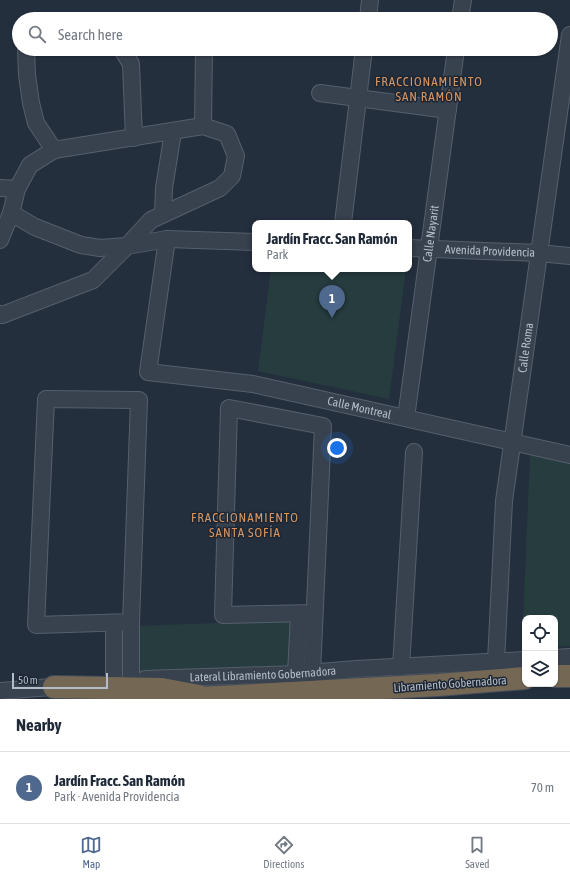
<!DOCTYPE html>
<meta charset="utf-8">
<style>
body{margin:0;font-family:"Asap Condensed",sans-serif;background:#f2f2f3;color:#1f2937}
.controls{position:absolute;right:12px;bottom:12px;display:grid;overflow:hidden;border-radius:8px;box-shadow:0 1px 3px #0004}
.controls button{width:36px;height:36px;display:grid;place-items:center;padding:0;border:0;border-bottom:1px solid #e0e1e3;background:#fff;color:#1f2937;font:20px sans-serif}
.scale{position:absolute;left:12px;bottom:10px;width:96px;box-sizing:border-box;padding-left:4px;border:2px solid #b4bcc9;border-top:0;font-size:11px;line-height:14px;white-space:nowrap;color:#b4bcc9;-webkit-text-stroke:3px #1d2633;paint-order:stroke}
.you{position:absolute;left:337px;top:448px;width:14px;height:14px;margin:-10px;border:3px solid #fff;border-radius:50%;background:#1a73e8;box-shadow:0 0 0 6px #1a73e833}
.badge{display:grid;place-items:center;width:26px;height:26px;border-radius:50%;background:#4f688e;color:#fff;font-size:13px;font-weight:700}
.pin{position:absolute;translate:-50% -33px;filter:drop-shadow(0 1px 2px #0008)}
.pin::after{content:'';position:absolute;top:21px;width:14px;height:12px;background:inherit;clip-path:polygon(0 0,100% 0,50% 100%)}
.popup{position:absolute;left:252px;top:220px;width:160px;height:52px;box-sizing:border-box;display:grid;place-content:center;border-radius:8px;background:#fff;filter:drop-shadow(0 1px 3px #0005);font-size:13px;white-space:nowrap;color:#747a83}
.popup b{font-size:15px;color:#1f2937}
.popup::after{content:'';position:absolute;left:50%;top:100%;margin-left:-8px;border:8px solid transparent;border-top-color:#fff}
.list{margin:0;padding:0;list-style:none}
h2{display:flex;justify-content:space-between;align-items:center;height:52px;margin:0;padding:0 16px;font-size:17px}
h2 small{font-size:13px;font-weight:400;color:#747a83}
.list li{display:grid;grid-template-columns:26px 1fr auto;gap:12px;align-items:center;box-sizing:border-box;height:72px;padding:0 16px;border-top:1px solid #e0e1e3}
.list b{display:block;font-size:15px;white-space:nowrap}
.list p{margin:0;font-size:13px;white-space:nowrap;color:#747a83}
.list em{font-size:13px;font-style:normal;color:#747a83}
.icon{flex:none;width:22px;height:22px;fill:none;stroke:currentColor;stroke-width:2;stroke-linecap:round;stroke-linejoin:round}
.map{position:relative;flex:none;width:570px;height:699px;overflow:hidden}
.search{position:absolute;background:#fff;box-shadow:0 1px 3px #0004;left:12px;right:12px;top:12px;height:44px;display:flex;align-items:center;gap:10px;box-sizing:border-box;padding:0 14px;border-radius:22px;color:#747a83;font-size:15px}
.sheet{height:124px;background:#fff}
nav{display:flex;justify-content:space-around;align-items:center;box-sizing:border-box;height:56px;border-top:1px solid #e0e1e3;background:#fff;font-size:11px;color:#747a83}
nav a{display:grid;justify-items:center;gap:2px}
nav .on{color:#4f688e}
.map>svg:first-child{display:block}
</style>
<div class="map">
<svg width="570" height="699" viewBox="0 0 570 699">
<rect width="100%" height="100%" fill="#242f3e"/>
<path fill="#263c3f" d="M271,269H406L389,399L258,371Z
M530,454L570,463V646H555V618H525V647H522Z
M293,620L292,665L135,674L137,626Z"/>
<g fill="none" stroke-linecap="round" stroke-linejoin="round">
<defs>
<g id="minor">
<path d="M368,19L370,0"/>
<path d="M460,19L463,0"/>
<path d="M26,49L27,75L31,103L36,123L54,150"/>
<path d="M122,49L131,64L134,138"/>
<path d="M320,93L448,110"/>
<path d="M0,188L17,189L30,165L54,150L203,126L204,49"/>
<path d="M11,213L35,227L81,245L100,248L127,246L167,239L255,242"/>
<path d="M163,214L164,188L173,132"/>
<path d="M343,223L364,49"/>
<path id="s1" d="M167,239L148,372L253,384L570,455"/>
<path d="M0,240L11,213L17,189"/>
<path id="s2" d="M409,248L539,253L570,256"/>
<path d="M0,314L2,315L93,280L127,246L151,220L220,188L232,176L236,156L227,134L203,126"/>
<path id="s3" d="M406,418L456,49"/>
<path d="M555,658L570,657"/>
<path id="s4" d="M496,661L504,501L570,35"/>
<path d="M401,667L414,452"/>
<path d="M312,673L323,426L229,408L223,615L314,613"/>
<path d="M296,674L299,614"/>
<path id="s5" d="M145,679L296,674L356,669L525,660"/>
<path d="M131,680V622L139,400L46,399L36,625L131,622"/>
<path d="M114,681V623"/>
<path d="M0,691L64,686"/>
</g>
<path id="highway" d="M555,676H570
M54,687L162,689L199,696
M182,699L438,685L525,678"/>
</defs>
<use href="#minor" stroke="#565f6c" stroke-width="18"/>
<use href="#highway" stroke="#434c59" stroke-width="24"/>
<use href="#minor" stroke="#38414e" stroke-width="16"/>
<use href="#highway" stroke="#746855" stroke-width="22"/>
</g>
<g text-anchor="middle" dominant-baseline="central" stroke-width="3" stroke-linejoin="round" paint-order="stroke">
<g font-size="12" fill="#b4bcc9" stroke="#1d2633">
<text stroke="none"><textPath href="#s3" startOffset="186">Calle Nayarit</textPath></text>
<text stroke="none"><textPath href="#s2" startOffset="81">Avenida Providencia</textPath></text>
<text stroke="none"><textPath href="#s4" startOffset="315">Calle Roma</textPath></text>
<text stroke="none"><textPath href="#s1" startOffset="349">Calle Montreal</textPath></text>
<text stroke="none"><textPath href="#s5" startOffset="118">Lateral Libramiento Gobernadora</textPath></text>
<text transform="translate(450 684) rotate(-4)">Libramiento Gobernadora</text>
</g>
<g font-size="13" letter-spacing="1" fill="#d59563" stroke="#1d2633">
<text x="429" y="81">FRACCIONAMIENTO<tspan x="429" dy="15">SAN RAMÓN</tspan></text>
<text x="245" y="517">FRACCIONAMIENTO<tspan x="245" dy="15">SANTA SOFÍA</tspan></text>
</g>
</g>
</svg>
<div class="controls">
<button><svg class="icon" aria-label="locate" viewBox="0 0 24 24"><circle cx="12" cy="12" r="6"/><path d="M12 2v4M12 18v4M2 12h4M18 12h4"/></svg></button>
<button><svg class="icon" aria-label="layers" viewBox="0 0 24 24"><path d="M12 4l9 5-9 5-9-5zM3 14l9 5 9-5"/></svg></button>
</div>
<div class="scale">50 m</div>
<div class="you"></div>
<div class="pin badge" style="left:332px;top:318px">1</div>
<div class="popup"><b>Jardín Fracc. San Ramón</b>Park</div>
<div class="search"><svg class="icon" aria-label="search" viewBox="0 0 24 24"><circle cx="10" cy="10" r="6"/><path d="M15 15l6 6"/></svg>Search here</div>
</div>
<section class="sheet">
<h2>Nearby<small></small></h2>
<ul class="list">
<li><span class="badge">1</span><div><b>Jardín Fracc. San Ramón</b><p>Park · Avenida Providencia</p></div><em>70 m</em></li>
</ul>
</section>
<nav>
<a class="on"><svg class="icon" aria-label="map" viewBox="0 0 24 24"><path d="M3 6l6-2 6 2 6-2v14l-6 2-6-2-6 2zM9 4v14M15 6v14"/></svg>Map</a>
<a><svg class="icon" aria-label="directions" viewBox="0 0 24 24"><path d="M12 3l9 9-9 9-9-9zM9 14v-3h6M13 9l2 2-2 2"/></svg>Directions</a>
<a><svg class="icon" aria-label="saved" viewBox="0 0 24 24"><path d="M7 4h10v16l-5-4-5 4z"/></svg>Saved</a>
</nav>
